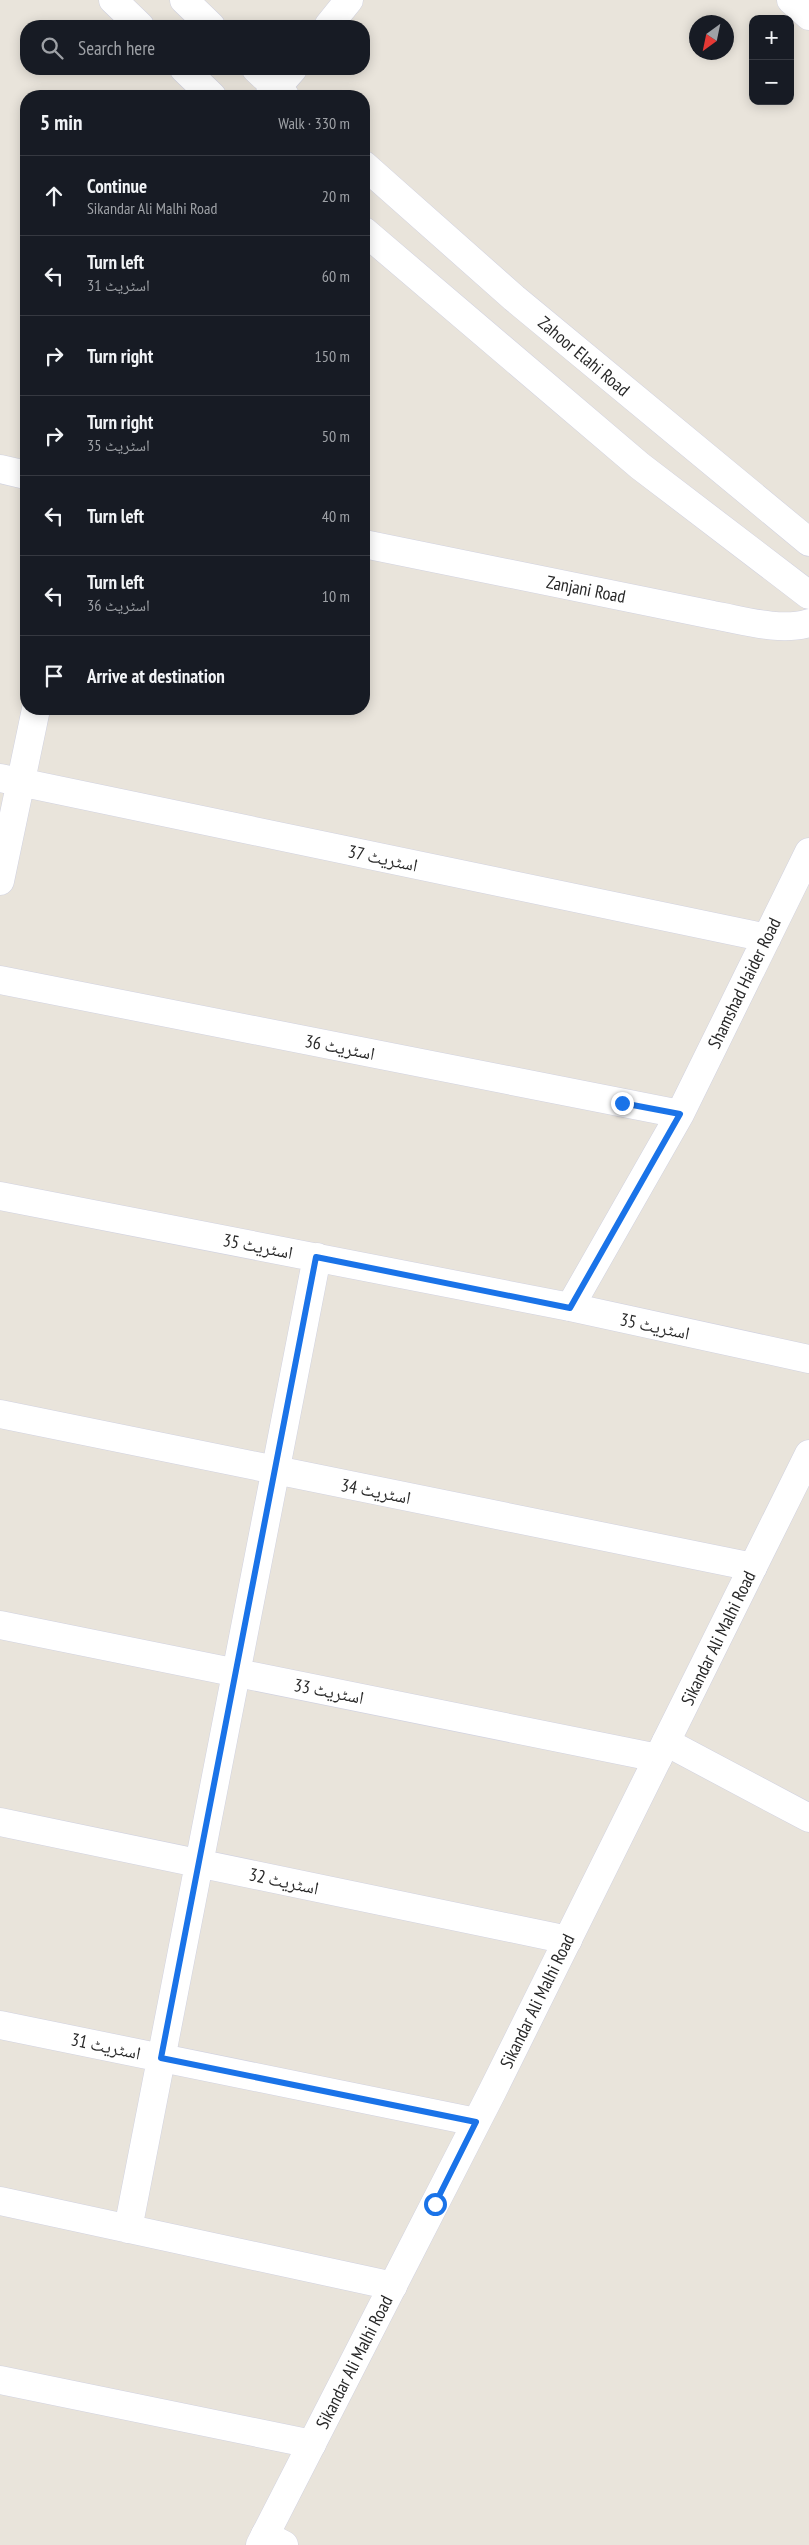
<!DOCTYPE html>
<meta charset="utf-8">
<style>
body{margin:0;font-family:"PT Sans Narrow","Noto Naskh Arabic",sans-serif;background:#242831;color:#f1f3f6}
.controls{position:absolute;right:15px;top:15px;display:grid;overflow:hidden;border-radius:10px;box-shadow:0 2px 12px #0003}
.controls button{width:45px;height:45px;display:grid;place-items:center;padding:0;border:0;border-bottom:1px solid #363941;background:#171b24;color:#f1f3f6;font:25px sans-serif}
.compass{position:absolute;left:689px;top:15px;width:45px;height:45px;border-radius:50%;background:#171b24;box-shadow:0 2px 12px #0003;rotate:213deg}
.stop{position:absolute;width:15px;height:15px;margin:-11px;border:4px solid #1a73e8;border-radius:50%;background:#fff}
.stop.end{background:#1a73e8;border-color:#fff;box-shadow:0 1px 5px #0008}
.list{margin:0;padding:0;list-style:none}
h2{display:flex;justify-content:space-between;align-items:center;height:65px;margin:0;padding:0 20px;font-size:21px}
h2 small{font-size:16px;font-weight:400;color:#9ea1a6}
.list li{display:grid;grid-template-columns:32px 1fr auto;gap:15px;align-items:center;box-sizing:border-box;height:80px;padding:0 20px;border-top:1px solid #363941}
.list b{display:block;font-size:19px;white-space:nowrap}
.list p{margin:0;font-size:16px;white-space:nowrap;color:#9ea1a6}
.list em{font-size:16px;font-style:normal;color:#9ea1a6}
.icon{flex:none;width:28px;height:28px;fill:none;stroke:currentColor;stroke-width:2;stroke-linecap:round;stroke-linejoin:round}
.map{position:relative;flex:none;width:809px;height:2545px;overflow:hidden}
.search{position:absolute;background:#171b24;box-shadow:0 2px 12px #0003;left:20px;top:20px;width:350px;height:55px;display:flex;align-items:center;gap:12px;box-sizing:border-box;padding:0 18px;border-radius:20px;color:#9ea1a6;font-size:19px}
.panel{position:absolute;background:#171b24;box-shadow:0 2px 12px #0003;left:20px;top:90px;width:350px;height:625px;border-radius:20px}
.map>svg:first-child{display:block}
</style>
<div class="map">
<svg width="809" height="2545" viewBox="0 0 809 2545">
<rect width="100%" height="100%" fill="#e9e4db"/>
<g fill="none" stroke-linecap="round" stroke-linejoin="round">
<defs>
<path id="minor" d="M791,0L809,16
M328,26L349,0
M269,96L293,69
M0,778L767,938
M0,881L36,709
M0,980L680,1114
M0,1196L570,1307L809,1359
M570,1307L680,1114L809,852
M0,1414L753,1567
M0,1625L658,1758
M666,1742L809,1818
M0,1822L568,1940
M0,2025L476,2122
M0,2201L393,2286
M128,2229L317,1257
M0,2380L312,2444
M265,2535L284,2545"/>
<path id="tertiary" d="M0,469L26,475
M364,544L713,615C742,620 780,632 809,623
M260,2545L492,2092L809,1454"/>
<path id="secondary" d="M113,0L140,26
M184,0L211,26
M184,69L212,96
M256,69L285,96
M364,165L514,298L809,542
M364,231L640,466L809,595"/>
</defs>
<use href="#minor" stroke="#d1d2e0" stroke-width="29"/>
<use href="#tertiary" stroke="#d1d2e0" stroke-width="29"/>
<use href="#secondary" stroke="#d1d2e0" stroke-width="29"/>
<use href="#minor" stroke="#fff" stroke-width="28"/>
<use href="#tertiary" stroke="#fff" stroke-width="28"/>
<use href="#secondary" stroke="#fff" stroke-width="28"/>
</g>
<g fill="none" stroke-linecap="round" stroke-linejoin="round">
<path stroke="#1a73e8" stroke-width="6" d="M435,2204L476,2122L161,2058L316,1257L570,1308L680,1114L622,1103"/>
</g>
<g text-anchor="middle" dominant-baseline="central" stroke-width="4" stroke-linejoin="round" paint-order="stroke">
<g font-size="18" fill="#282828" stroke="#fff">
<text transform="translate(584 356) rotate(40)">Zahoor Elahi Road</text>
<text transform="translate(586 589) rotate(11)">Zanjani Road</text>
<text transform="translate(383 858) rotate(12)">اسٹریٹ 37</text>
<text transform="translate(744 983) rotate(-64)">Shamshad Haider Road</text>
<text transform="translate(340 1047) rotate(11)">اسٹریٹ 36</text>
<text transform="translate(258 1246) rotate(11)">اسٹریٹ 35</text>
<text transform="translate(655 1326) rotate(12)">اسٹریٹ 35</text>
<text transform="translate(376 1491) rotate(11)">اسٹریٹ 34</text>
<text transform="translate(718 1638) rotate(-64)">Sikandar Ali Malhi Road</text>
<text transform="translate(329 1691) rotate(11)">اسٹریٹ 33</text>
<text transform="translate(284 1881) rotate(12)">اسٹریٹ 32</text>
<text transform="translate(537 2001) rotate(-64)">Sikandar Ali Malhi Road</text>
<text transform="translate(106 2046) rotate(12)">اسٹریٹ 31</text>
<text transform="translate(354 2362) rotate(-63)">Sikandar Ali Malhi Road</text>
</g>
</g>
</svg>
<div class="controls">
<button>+</button>
<button>−</button>
</div>
<svg class="compass" viewBox="-18 -18 36 36"><path d="M0-13l5 13h-10z" fill="#e53935"/><path d="M0 13l5-13h-10z" fill="#9ea1a6"/></svg>
<div class="stop" style="left:435px;top:2204px"></div>
<div class="stop end" style="left:622px;top:1103px"></div>
<div class="search"><svg class="icon" aria-label="search" viewBox="0 0 24 24"><circle cx="10" cy="10" r="6"/><path d="M15 15l6 6"/></svg>Search here</div>
<section class="panel">
<h2>5 min<small>Walk · 330 m</small></h2>
<ul class="list">
<li><svg class="icon" aria-label="ahead" viewBox="0 0 24 24"><path d="M12 20V5M6 11l6-6 6 6"/></svg><div><b>Continue</b><p>Sikandar Ali Malhi Road</p></div><em>20 m</em></li>
<li><svg class="icon" aria-label="left" viewBox="0 0 24 24"><path d="M17 20v-9H6M10 6l-5 5 5 5"/></svg><div><b>Turn left</b><p>اسٹریٹ 31</p></div><em>60 m</em></li>
<li><svg class="icon" aria-label="right" viewBox="0 0 24 24"><path d="M7 20v-9h11M14 6l5 5-5 5"/></svg><div><b>Turn right</b></div><em>150 m</em></li>
<li><svg class="icon" aria-label="right" viewBox="0 0 24 24"><path d="M7 20v-9h11M14 6l5 5-5 5"/></svg><div><b>Turn right</b><p>اسٹریٹ 35</p></div><em>50 m</em></li>
<li><svg class="icon" aria-label="left" viewBox="0 0 24 24"><path d="M17 20v-9H6M10 6l-5 5 5 5"/></svg><div><b>Turn left</b></div><em>40 m</em></li>
<li><svg class="icon" aria-label="left" viewBox="0 0 24 24"><path d="M17 20v-9H6M10 6l-5 5 5 5"/></svg><div><b>Turn left</b><p>اسٹریٹ 36</p></div><em>10 m</em></li>
<li><svg class="icon" aria-label="arrive" viewBox="0 0 24 24"><path d="M6 21V4h12l-3 4 3 4H6"/></svg><div><b>Arrive at destination</b></div></li>
</ul>
</section>
</div>
